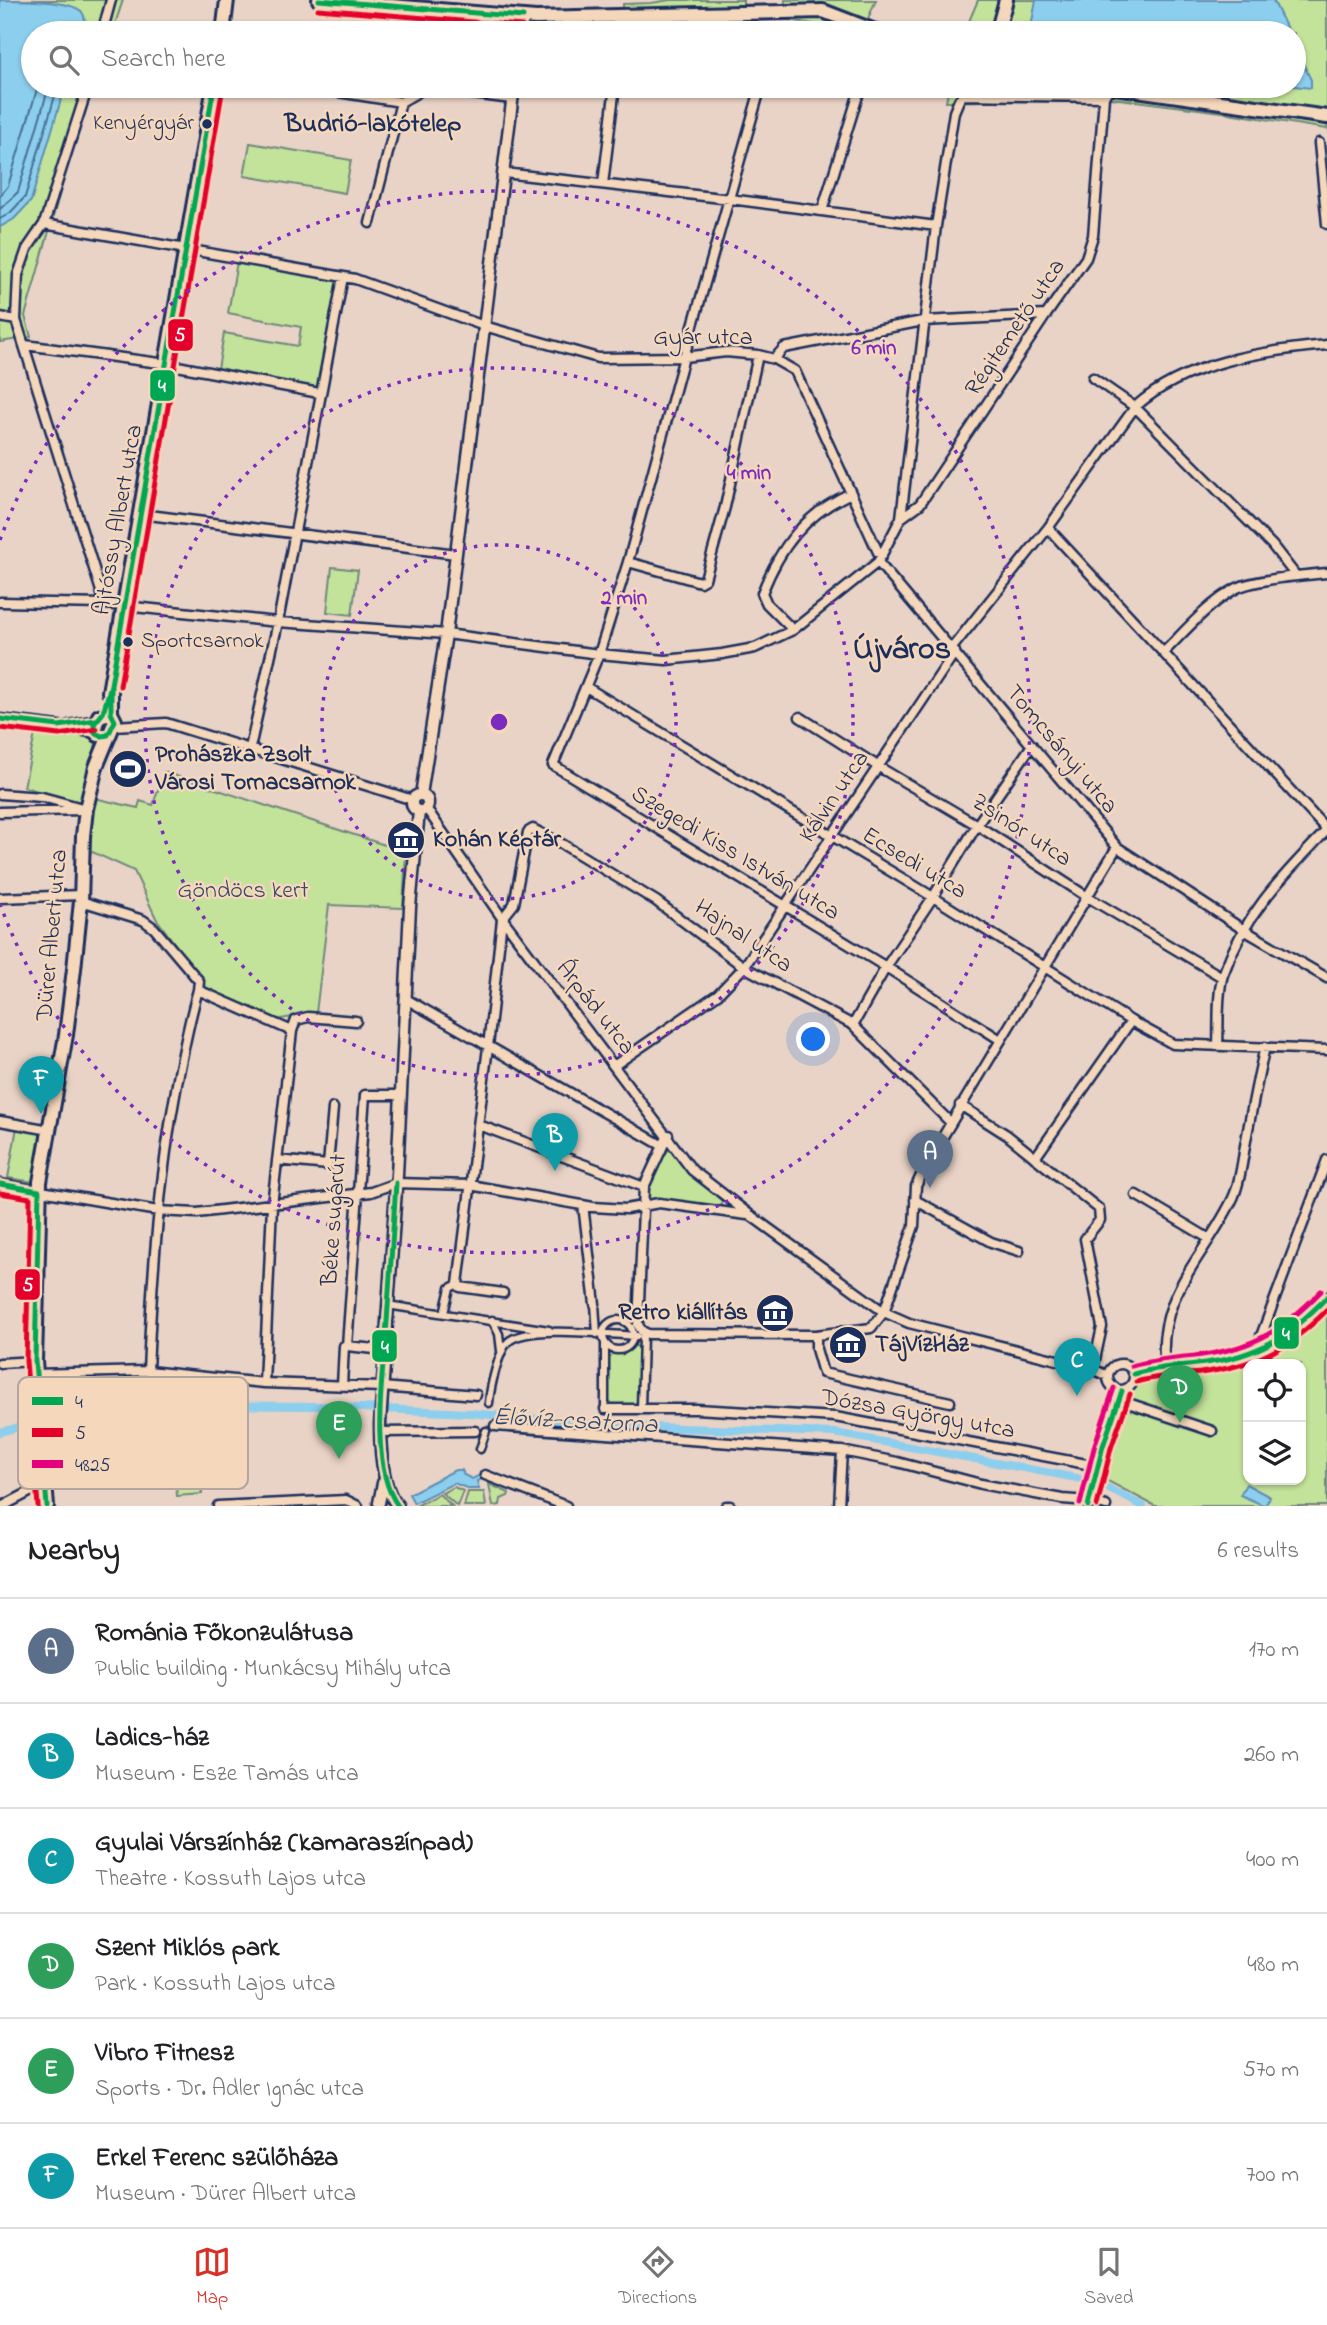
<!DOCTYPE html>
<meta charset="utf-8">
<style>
body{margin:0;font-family:"Indie Flower",sans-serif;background:#f2f2f2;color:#202124}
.controls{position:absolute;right:21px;bottom:21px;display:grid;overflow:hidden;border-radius:14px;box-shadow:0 2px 5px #0004}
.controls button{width:63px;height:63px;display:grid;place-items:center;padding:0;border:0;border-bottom:2px solid #e0e0e0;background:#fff;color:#202124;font:35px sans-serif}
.you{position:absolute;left:814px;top:1040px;width:24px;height:24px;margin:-18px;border:5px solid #fff;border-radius:50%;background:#1a73e8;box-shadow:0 0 0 10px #1a73e833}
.badge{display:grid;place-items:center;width:46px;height:46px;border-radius:50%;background:#d93025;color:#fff;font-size:23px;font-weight:700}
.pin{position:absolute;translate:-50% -58px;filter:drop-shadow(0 2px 4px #0008)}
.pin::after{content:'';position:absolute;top:37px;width:24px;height:21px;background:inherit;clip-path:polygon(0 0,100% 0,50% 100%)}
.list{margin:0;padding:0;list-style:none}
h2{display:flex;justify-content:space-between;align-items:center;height:91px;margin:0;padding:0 28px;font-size:30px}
h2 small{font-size:23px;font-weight:400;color:#757577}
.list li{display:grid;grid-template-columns:46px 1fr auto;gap:21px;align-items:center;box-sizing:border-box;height:105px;padding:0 28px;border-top:2px solid #e0e0e0}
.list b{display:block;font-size:26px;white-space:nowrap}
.list p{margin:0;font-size:23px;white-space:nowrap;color:#757577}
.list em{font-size:23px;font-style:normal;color:#757577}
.icon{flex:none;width:38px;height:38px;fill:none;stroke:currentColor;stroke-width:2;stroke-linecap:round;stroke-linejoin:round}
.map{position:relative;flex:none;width:1327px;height:1506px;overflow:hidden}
.search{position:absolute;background:#fff;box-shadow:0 2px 5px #0004;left:21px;right:21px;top:21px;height:77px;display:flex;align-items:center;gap:18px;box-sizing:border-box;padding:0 24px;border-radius:38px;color:#757577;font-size:26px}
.sheet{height:721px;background:#fff}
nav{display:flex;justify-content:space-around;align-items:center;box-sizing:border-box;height:98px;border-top:2px solid #e0e0e0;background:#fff;font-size:19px;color:#757577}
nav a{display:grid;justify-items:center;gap:4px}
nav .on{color:#d93025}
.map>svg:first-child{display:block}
</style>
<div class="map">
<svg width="1327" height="1506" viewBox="0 0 1327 1506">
<rect width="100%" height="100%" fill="#e9d3c6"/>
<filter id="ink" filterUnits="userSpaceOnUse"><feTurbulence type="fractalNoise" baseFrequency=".0143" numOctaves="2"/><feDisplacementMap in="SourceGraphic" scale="14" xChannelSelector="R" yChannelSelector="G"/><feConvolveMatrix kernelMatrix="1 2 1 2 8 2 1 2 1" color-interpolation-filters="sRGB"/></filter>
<g filter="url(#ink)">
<path fill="#c3e29a" stroke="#6f887c" stroke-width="2" fill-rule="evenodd" d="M0,0H123L112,33H33V86H94L70,157L25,316L31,337L0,342Z
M670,0H743V18L623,21V4L651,3Z
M785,0H876L862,33L784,19Z
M978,0H1327V129L1222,112L1112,98L946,102L949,86H1294V33H964Z
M250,143L351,160L345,193L244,176Z
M237,262L337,280L317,388L218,369L224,333L298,346L301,327L228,313Z
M332,567L358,570L352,615L327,612Z
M37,724L93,728L97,738L84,804L24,787Z
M164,772L406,852L403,908L329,905L316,1013L275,1020L207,988L156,918L134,871L90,851L94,798L138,808L140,801L153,805Z
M17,1127L43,1133L34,1182L8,1178Z
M671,1146L689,1169L722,1201L719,1209L647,1202L652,1174Z
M1327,1297V1506H1155L1100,1477L1103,1446L1122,1391L1133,1383L1134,1374L1236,1358L1281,1338ZM1248,1364H1301V1480H1248Z
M630,1343L642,1349L641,1409H605L607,1344L619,1350Z
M198,1446L202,1494L177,1496L172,1448Z
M489,1484L509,1493L508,1496L501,1499L500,1505L493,1506Z
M454,1487L463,1491L457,1506L442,1493Z
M468,1492H484L486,1506H464Z
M439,1494L452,1506H416Z"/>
<path fill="#8cceed" stroke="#5f8eb4" stroke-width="2" d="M0,0C16,0 72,0 82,12C87,19 84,26 82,33H33V86H65L31,201L14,219L0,227Z
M1036,0H1273L1289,33H1030Z
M1294,44L1311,80V88L1294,86Z
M455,1470H462L464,1475L472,1479L480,1475V1480L477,1481L479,1489H469L454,1483L414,1503L409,1494Z
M1246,1484L1270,1497L1265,1506L1240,1495Z"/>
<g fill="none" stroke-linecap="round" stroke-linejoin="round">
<path stroke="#486f97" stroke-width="2" d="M0,196L8,186L38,86
M0,209L18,192L49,86
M0,219L10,213L25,197L58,86"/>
<path stroke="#8cceed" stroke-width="8" d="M0,1432L27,1425L172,1405L319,1406L469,1413L620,1426L835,1433L1077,1478L1105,1487L1143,1506"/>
<defs>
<path id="pedestrian" d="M595,1304L597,1334
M387,1305L549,1330
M444,1313L450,1288L458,1284
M492,1320L499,1334L501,1351
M603 1335a15 15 0 1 1 30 0a15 15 0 1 1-30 0Z
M605,1343V1409
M489,1403C490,1389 498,1352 508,1342C527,1324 610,1335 637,1336
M641,1409L643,1336
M480,1449L486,1431"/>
<path id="minor" d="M102,33L111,0
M622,33L624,15
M88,86L44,224L27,249L18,275L16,320L105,604
M300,86L401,102L425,88L512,99
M761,86L684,357L628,562L599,654L553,765L886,967L999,1039
M962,95L1104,97
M1319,143L1327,224
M504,173L730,199L936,226
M603,184L615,86
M822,211L861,86
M370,223L401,102
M44,224L355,279L484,326L598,358L684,357L726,352L758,355L774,359L795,371L878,552L882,556
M0,317L16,320
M25,345L167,364L319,393
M774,359L784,348L923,321L1046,315
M1093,378L1135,407L1272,545L1296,576
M141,514L456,554
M901,518L936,226L954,112L959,100L970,86
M1048,528L1327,830
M628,562L700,582L705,579L725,507L758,355
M878,562L1117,847L1244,930L1327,978
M0,602L105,604L278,622L446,634L599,654L666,660L722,654L755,648L793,630L878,562L901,518L920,504L1046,315L1086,258L1093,236L1104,97L1110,86
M793,630L767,604L762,593C780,547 805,514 851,493
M952,648L1048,528L1135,407C1185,362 1262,351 1327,345
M1164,652C1186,630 1209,603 1237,588C1255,579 1306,575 1327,573
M586,687L933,897L1131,1021L1173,1044L1327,1050
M800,717L879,767L977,825L1086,896L1222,977
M0,719L59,726L95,733
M69,725L96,720
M114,726L166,723L413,800
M250,748L278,622L343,277
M0,794L42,797L86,809
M426,808L502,918L692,1170L750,1215L884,1312L909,1323L1093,1369L1108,1376
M0,812L83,810
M0,898L81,895
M81,901L143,920L154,928L199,981L198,990L292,1031L296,1020L308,1017L356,1021
M406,999L663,1146
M853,1025L886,967L933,897L977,825L1032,745
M1218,1045C1219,1025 1217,993 1223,975C1244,914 1284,875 1327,830
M615,1065L718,994L744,967L955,652
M960,1105L1007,1135L1099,1209L1100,1220L1085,1239L1102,1327L1093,1369
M0,1121L50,1130
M479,1125L644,1187
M668,1135L644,1187L638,1325L642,1331L648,1334L816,1335L871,1328L884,1312L914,1226L916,1186L927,1163L1117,847
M1035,1158L1131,1021
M277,1160L328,1165L333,1108
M0,1184L158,1211L197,1213L371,1192L396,1183L470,1185L593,1207L626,1209L659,1203L747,1215
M1136,1195L1208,1238
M915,1200L991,1242L1019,1251
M583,1205L595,1304
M503,1293L460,1287L458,1284L488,1047L502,919L514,904L528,832L533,829L562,844L656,901L744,967L853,1025L950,1122
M816,1335V1349L823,1373L950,1402
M384,1350L347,1346L365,1095H401
M1255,1352L1327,1160
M0,1363L35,1361
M1108 1377a13 13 0 1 1 26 0a13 13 0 1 1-26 0Z
M1165,1367C1155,1296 1206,1256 1233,1198C1240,1183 1242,1163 1245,1146C1251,1113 1257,1080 1265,1047
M148,1371C152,1275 159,1179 177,1084C183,1052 189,1021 198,990
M35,1374L148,1371L264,1383L382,1387L476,1395
M1134,1374L1148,1370C1181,1365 1223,1364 1254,1352C1283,1341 1306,1319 1327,1297
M264,1383L272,1205L292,1031
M342,1386L344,1346H347
M1119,1400L1212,1431
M605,1409H696L835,1417L1097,1466
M495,1426L842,1451L897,1462L981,1484L1062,1499L1089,1501L1106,1506
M380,1432L475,1431
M485,1475L566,1506
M1088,1505L1103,1446L1122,1391
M3,1506L45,1484
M218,1506L346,1500L358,1506
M726,1506H730
M839,1506L842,1451"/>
<path id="tertiary" d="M520,33L523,17
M421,795L446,634L514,86
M412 803a8 8 0 1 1 16 0a8 8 0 1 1-16 0Z
M379,1503L383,1483
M398,1506C382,1490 380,1446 380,1424L397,1175L410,907L419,811"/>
<path id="secondary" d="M319,0L536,18L823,11L880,33
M223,33L227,0
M997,33L1006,0
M1108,86L1327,117
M109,692L214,86
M108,735H98L94,729L99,716L111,713
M47,1506L35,1361L40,1182L66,1035L74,969L81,901L83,836L86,809L96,767L115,721L111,713V685"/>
</defs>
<use href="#pedestrian" stroke="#1b2f5e" stroke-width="11"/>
<use href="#minor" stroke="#1b2f5e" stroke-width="13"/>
<use href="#tertiary" stroke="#1b2f5e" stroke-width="15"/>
<use href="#secondary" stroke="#1b2f5e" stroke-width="18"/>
<use href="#pedestrian" stroke="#f5d7bb" stroke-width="6"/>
<use href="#minor" stroke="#f5d7bb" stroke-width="8"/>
<use href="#tertiary" stroke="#f5d7bb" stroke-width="10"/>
<use href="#secondary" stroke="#f5d7bb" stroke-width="12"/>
<defs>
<path id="bus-1" d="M319,0L523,17
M111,685V713L115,721L108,735L102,736L95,733L94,724L103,713Z
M111,685L214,86
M0,719L59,726L96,720
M396,1183C393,1229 390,1276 387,1322C383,1372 368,1465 398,1506
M0,1184L39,1191L35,1361L47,1506
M1134,1374C1157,1367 1181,1366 1205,1363C1259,1356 1289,1336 1327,1297
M1088,1506L1103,1446L1122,1391"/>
<path id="bus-2" d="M318,9L522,26
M120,686L223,87
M0,728L59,735L97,729
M0,1193L30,1198L26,1361L38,1506
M1136,1382C1157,1376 1179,1375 1200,1373C1255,1366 1288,1349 1327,1310
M1097,1506L1111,1448L1130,1394"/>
<path id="bus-3" d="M1132,1366C1155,1359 1179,1358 1202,1355C1255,1348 1284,1329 1321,1291
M1080,1504L1095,1444L1114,1388"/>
</defs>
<use href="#bus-1" stroke="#f5d7bb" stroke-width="10"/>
<use href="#bus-2" stroke="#f5d7bb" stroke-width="10"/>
<use href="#bus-3" stroke="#f5d7bb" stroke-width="10"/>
<use href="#bus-1" stroke="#00a651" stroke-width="5"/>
<use href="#bus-2" stroke="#e4002b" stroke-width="5"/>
<use href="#bus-3" stroke="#e5007d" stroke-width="5"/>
</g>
</g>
<g fill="none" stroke="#7b2cbf" stroke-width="3.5" stroke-dasharray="3.5 7">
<circle cx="499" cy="722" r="177"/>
<circle cx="499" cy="722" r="354"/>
<path d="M0 540A531 531 0 1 1 0 904"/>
</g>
<defs>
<symbol id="stadium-disc" viewBox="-11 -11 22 22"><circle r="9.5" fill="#1b2f5e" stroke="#f5d7bb"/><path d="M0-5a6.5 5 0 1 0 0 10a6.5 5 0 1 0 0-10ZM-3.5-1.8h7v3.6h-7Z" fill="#fff"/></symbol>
<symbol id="museum-disc" viewBox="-11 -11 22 22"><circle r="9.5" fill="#1b2f5e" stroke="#f5d7bb"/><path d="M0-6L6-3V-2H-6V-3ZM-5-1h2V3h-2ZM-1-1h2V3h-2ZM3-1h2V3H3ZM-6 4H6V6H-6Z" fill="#fff"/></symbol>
</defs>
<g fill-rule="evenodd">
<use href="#stadium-disc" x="106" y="747" width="44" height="44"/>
<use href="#museum-disc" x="384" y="818" width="44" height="44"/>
<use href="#museum-disc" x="753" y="1291" width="44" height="44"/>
<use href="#museum-disc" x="826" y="1323" width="44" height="44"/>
</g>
<g fill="#1b2f5e" stroke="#f5d7bb" stroke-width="2.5">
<circle cx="207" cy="124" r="6"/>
<circle cx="128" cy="642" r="6"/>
</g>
<g text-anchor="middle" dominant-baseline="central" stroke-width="5" stroke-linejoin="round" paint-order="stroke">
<g font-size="22" fill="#1b2f5e" stroke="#f5d7bb" text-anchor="end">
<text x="194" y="124">Kenyérgyár</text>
<text x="141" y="642" text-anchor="start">Sportcsarnok</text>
</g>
<g font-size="24" fill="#1b2f5e" stroke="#f5d7bb">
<text transform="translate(1016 328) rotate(-56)">Régitemető utca</text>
<text x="703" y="338">Gyár utca</text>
<text transform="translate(119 520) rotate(-80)">Ajtóssy Albert utca</text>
<text transform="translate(1061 750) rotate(50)">Tomcsányi utca</text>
<text transform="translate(835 797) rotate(-56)">Kálvin utca</text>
<text transform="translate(1021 831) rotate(33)">Zsinór utca</text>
<text transform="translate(735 854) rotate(31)">Szegedi Kiss István utca</text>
<text transform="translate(914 864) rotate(31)">Ecsedi utca</text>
<text transform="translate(53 935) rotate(-85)">Dürer Albert utca</text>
<text transform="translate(743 937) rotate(34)">Hajnal utca</text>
<text transform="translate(595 1008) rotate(52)">Árpád utca</text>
<text transform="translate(335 1220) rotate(-86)">Béke sugárút</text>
<text transform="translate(918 1415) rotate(10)">Dózsa György utca</text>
</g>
<g font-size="24" font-weight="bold" fill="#1b2f5e" stroke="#f5d7bb" text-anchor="start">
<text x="155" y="755">Prohászka Zsolt<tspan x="155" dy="28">Városi Tornacsarnok</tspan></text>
<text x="433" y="840">Kohán Képtár</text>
<text x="748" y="1313" text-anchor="end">Retro kiállítás</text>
<text x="875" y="1345">TájVízHáz</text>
</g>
<g font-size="24" fill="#344a67" stroke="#f5d7bb">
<text x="243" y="891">Göndöcs kert</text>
</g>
<g font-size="26" font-weight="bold" fill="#1b2f5e" stroke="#f5d7bb">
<text x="373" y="125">Budrió-lakótelep</text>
</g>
<g font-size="26" font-style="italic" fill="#2c4773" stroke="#f5d7bb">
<text transform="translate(575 1422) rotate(3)">Élővíz-csatorna</text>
</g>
<g font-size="32" font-weight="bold" fill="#1b2f5e" stroke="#f5d7bb">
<text x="902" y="650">Újváros</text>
</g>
</g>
<rect x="18" y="1377" width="230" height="112" rx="10" fill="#f5d7bb" stroke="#b4a59f" stroke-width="2"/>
<rect x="32" y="1397" width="31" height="8" fill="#00a651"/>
<rect x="32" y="1428" width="31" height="9" fill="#e4002b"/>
<rect x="32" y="1460" width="31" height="8" fill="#e5007d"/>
<g font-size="19" fill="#1b2f5e">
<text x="75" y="1408">4</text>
<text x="75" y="1439">5</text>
<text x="75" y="1471">4825</text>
</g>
<circle cx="499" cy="722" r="10" fill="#7b2cbf" stroke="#f5d7bb" stroke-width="3.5"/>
<g font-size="21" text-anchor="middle" font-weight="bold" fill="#7b2cbf" stroke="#f5d7bb" stroke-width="5" stroke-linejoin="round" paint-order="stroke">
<text x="874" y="354">6 min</text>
<text x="749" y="479">4 min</text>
<text x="624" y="604">2 min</text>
</g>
<g stroke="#f5d7bb" stroke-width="2.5">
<rect x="167" y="318" width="27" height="34" rx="7" fill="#e4002b"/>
<rect x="149" y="369" width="27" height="33" rx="7" fill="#00a651"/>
<rect x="14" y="1268" width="27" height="33" rx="7" fill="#e4002b"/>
<rect x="1273" y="1316" width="27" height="34" rx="7" fill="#00a651"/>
<rect x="371" y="1329" width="27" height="34" rx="7" fill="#00a651"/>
</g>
<g font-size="19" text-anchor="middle" font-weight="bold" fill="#fff">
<text x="180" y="341">5</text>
<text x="162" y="392">4</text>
<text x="28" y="1291">5</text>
<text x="1286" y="1340">4</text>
<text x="385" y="1353">4</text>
</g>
</svg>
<div class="controls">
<button><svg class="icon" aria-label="locate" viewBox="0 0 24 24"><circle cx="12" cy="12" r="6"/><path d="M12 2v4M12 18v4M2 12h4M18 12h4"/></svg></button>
<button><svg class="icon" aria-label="layers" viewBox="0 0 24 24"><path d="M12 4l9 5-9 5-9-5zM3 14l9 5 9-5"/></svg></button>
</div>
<div class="you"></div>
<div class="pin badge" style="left:930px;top:1188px;background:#5c6f8a">A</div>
<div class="pin badge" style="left:555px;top:1171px;background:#0f9aa8">B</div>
<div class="pin badge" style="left:1077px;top:1396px;background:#0f9aa8">C</div>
<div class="pin badge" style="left:1180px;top:1423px;background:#2e9e5b">D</div>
<div class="pin badge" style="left:339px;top:1459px;background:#2e9e5b">E</div>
<div class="pin badge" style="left:41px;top:1114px;background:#0f9aa8">F</div>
<div class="search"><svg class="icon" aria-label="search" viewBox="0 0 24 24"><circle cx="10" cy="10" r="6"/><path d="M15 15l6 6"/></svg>Search here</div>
</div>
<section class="sheet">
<h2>Nearby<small>6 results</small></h2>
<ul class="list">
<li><span class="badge" style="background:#5c6f8a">A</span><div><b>Románia Főkonzulátusa</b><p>Public building · Munkácsy Mihály utca</p></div><em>170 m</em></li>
<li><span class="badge" style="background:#0f9aa8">B</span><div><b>Ladics-ház</b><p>Museum · Esze Tamás utca</p></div><em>260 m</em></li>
<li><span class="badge" style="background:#0f9aa8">C</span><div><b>Gyulai Várszínház (kamaraszínpad)</b><p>Theatre · Kossuth Lajos utca</p></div><em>400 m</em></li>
<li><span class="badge" style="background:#2e9e5b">D</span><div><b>Szent Miklós park</b><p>Park · Kossuth Lajos utca</p></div><em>480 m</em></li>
<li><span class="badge" style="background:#2e9e5b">E</span><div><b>Vibro Fitnesz</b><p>Sports · Dr. Adler Ignác utca</p></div><em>570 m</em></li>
<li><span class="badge" style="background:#0f9aa8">F</span><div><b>Erkel Ferenc szülőháza</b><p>Museum · Dürer Albert utca</p></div><em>700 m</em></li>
</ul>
</section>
<nav>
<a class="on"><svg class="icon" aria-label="map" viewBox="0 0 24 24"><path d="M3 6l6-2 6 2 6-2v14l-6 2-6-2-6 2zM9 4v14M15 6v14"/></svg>Map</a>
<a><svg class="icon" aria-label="directions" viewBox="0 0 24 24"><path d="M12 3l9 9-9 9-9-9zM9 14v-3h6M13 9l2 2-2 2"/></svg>Directions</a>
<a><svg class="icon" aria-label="saved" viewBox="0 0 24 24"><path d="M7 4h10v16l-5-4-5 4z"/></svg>Saved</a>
</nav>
